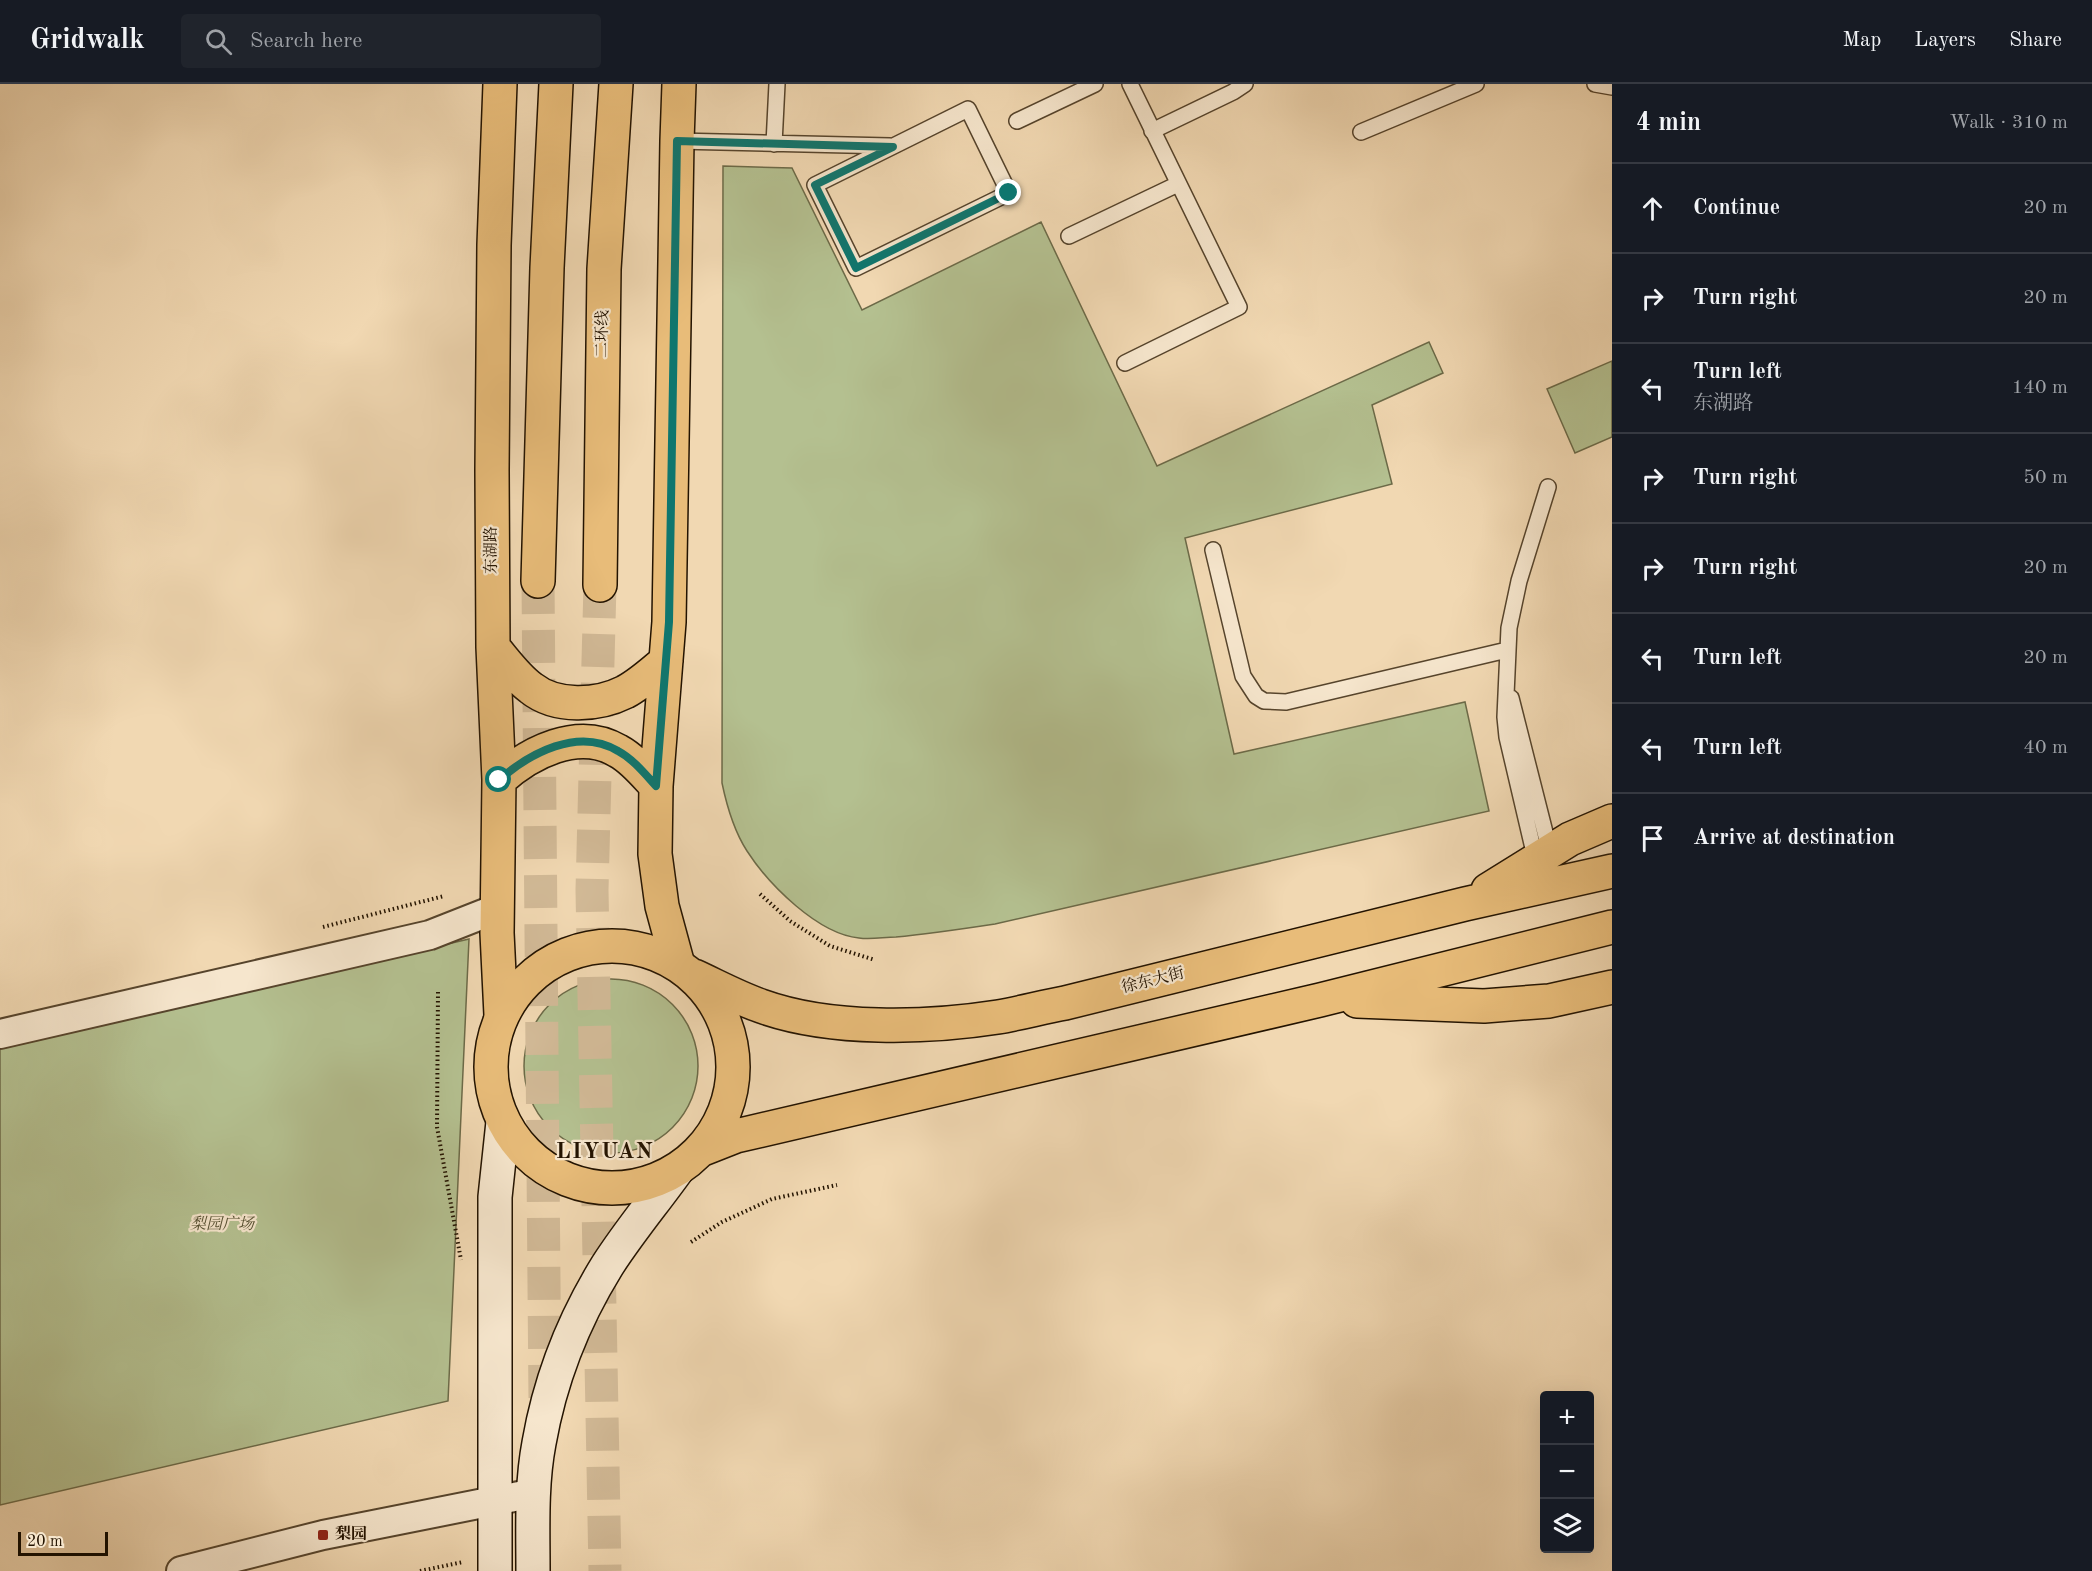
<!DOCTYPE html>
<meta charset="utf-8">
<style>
body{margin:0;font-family:"Old Standard TT","Noto Serif SC",serif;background:#20242c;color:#f1f3f6}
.controls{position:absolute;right:18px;bottom:18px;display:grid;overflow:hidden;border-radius:6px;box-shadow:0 6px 24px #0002}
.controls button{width:54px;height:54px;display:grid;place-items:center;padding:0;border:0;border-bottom:2px solid #363941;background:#171b24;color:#f1f3f6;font:30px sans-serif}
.scale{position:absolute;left:18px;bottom:15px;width:90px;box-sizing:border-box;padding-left:6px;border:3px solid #231300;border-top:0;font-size:16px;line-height:21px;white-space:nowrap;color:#231300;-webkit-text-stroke:4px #f6e6cd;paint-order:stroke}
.stop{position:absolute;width:18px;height:18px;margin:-14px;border:4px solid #0f766e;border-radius:50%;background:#fff}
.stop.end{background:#0f766e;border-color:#fff;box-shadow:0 2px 6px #0008}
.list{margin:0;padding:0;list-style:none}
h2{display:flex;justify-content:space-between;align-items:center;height:78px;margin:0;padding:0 24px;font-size:26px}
h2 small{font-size:20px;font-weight:400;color:#9ea1a6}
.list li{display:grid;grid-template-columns:39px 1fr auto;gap:18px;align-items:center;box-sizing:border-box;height:90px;padding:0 24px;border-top:2px solid #363941}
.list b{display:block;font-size:22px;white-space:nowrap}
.list p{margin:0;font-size:20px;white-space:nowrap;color:#9ea1a6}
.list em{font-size:20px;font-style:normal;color:#9ea1a6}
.icon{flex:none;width:33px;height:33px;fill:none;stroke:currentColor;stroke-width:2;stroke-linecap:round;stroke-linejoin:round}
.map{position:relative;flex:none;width:1612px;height:1487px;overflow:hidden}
header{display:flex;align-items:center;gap:36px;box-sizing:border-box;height:84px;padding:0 30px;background:#171b24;border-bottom:2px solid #363941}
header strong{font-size:28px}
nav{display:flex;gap:33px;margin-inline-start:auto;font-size:21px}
.search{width:420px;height:54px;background:#20242c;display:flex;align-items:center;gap:15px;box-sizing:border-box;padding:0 21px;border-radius:6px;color:#9ea1a6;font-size:22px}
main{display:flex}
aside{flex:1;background:#171b24}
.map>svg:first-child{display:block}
</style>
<header>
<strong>Gridwalk</strong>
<div class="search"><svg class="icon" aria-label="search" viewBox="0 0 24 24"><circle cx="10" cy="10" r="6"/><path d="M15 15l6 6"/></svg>Search here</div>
<nav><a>Map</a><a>Layers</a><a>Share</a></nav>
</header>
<main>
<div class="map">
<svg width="1612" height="1487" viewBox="0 0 1612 1487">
<rect width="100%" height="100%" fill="#f1d8b2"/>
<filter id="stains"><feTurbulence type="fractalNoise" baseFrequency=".00333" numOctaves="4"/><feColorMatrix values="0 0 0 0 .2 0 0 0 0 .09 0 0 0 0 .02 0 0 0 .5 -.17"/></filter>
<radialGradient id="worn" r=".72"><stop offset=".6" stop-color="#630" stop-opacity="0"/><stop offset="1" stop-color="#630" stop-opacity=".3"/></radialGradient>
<path fill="#b4c090" stroke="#6c6a48" stroke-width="1.5" d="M723,82L792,84L862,226L1041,138L1157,382L1429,258L1443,289L1372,321L1392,400L1185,454L1234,670L1465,618L1489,727L995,840C962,845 929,850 896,853C884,853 871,856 859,854C818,850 769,801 747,767C734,747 727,723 722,699Z
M1612,277V353L1575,369L1547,305Z
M469,855L448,1317L0,1421V965Z
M524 982a87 87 0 1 1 174 0a87 87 0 1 1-174 0Z"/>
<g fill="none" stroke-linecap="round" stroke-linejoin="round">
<path stroke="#d2ba97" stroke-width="33" stroke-dasharray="33 16" stroke-linecap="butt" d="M538,497L545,1317
M600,501L592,806L605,1487"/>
<defs>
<path id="service" d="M1595,0L1612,3
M968,25L1009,109L856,184L815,101Z
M1017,37L1095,0
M1152,47L1233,8L1245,0
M1361,48L1476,0
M677,57L890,62
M774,60L777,0
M1069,152L1178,100
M1125,279L1239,223L1130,0
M1213,466L1243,592L1256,612L1264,617L1286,618L1507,566
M1511,614L1550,768
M1536,777L1507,653L1505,633L1509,544L1519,497L1548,403"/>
<path id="minor" d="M0,950L430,851L496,825
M181,1487L323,1451L534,1409"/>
<path id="secondary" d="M495,1487V1113L503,1038
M533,1487C533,1445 531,1401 539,1359C550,1296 573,1237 607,1182C628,1149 654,1118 677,1086"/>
<path id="primary" d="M500,0L494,161L492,386L493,563L499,696L497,849L501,931
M493,563C505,577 516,593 531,604C556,624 597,622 625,608C640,600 653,588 666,577
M499,696C529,669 578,643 618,667C633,675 645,690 656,702
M678,881L662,822L655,770L656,702L669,538L677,57L679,0"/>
<path id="trunk" d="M538,497L547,184L556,0
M600,501L604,185L616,0
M1488,806L1570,755L1612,737
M491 983a121 121 0 1 1 242 0a121 121 0 1 1-242 0Z
M694,892C716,902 738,914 761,922C830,947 927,944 998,933C1021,929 1043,923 1065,919L1465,820L1612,787
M1357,917L1484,922L1549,917L1612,903
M703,1065L736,1052L1320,916L1612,843"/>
</defs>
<use href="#service" stroke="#56442c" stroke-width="18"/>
<use href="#minor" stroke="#56442c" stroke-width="32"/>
<use href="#secondary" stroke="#231300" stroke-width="36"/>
<use href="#primary" stroke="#231300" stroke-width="36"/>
<use href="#trunk" stroke="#231300" stroke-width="36"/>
<path stroke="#231300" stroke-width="4" stroke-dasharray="1.5 3" stroke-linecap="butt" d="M760,810L790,837L830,862L875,876
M323,843L444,812
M438,908L437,1043L461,1176
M691,1158L722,1138L772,1115L837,1101
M420,1487L463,1478"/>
<use href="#service" stroke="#f6e6cd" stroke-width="15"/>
<use href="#minor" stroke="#f6e6cd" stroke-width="28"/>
<use href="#secondary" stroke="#f6e6cd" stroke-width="33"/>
<use href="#primary" stroke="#e8bc79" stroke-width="33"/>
<use href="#trunk" stroke="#e8bc79" stroke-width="33"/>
</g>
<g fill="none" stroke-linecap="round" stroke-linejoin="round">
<path stroke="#0f766e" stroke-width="8" d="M499,696C530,669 578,643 618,667C633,675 645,690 656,702L669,538L677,57L893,63L815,101L856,184L1009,109"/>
</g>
<rect fill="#8f2418" stroke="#f6e6cd" stroke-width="2" x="317" y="1445" width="12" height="12" rx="3"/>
<g text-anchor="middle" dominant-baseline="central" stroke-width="4.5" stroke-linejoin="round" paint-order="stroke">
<g font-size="16" fill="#231300" stroke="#f6e6cd">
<text transform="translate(603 250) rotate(-89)">二环线</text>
<text transform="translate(492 466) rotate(-90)">东湖路</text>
<text transform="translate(1153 897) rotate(-14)">徐东大街</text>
</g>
<g font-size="16" font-style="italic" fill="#565032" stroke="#f6e6cd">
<text x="222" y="1141">梨园广场</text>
</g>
<g font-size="16" font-weight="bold" fill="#231300" stroke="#f6e6cd" text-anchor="start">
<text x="335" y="1451">梨园</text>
</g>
<g font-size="22" font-weight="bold" letter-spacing="1.5" fill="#231300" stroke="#f6e6cd">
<text x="605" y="1068">LIYUAN</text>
</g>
</g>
<rect width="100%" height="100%" filter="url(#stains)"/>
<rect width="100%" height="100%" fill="url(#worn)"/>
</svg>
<div class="controls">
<button>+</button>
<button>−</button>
<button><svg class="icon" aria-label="layers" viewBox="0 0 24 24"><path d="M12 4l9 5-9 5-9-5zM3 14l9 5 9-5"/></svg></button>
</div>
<div class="scale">20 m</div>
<div class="stop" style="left:499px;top:696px"></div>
<div class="stop end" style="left:1009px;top:109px"></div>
</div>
<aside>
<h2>4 min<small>Walk · 310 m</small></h2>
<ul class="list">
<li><svg class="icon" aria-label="ahead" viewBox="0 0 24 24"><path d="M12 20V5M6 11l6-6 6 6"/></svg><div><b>Continue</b></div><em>20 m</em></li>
<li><svg class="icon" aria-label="right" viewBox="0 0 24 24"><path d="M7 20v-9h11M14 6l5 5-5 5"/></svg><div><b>Turn right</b></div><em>20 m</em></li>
<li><svg class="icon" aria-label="left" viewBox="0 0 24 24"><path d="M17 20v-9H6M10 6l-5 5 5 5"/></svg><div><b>Turn left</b><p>东湖路</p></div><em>140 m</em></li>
<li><svg class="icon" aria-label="right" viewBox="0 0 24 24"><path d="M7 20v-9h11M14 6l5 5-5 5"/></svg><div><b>Turn right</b></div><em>50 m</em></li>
<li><svg class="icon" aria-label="right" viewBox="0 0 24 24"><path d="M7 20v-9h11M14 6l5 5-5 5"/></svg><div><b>Turn right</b></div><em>20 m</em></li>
<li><svg class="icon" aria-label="left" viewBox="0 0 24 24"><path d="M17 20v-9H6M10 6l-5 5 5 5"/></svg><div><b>Turn left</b></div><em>20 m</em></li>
<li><svg class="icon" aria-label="left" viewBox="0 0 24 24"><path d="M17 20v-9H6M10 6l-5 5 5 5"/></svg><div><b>Turn left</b></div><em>40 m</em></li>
<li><svg class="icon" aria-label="arrive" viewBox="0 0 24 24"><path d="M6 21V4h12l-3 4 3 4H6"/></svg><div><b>Arrive at destination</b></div></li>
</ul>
</aside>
</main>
